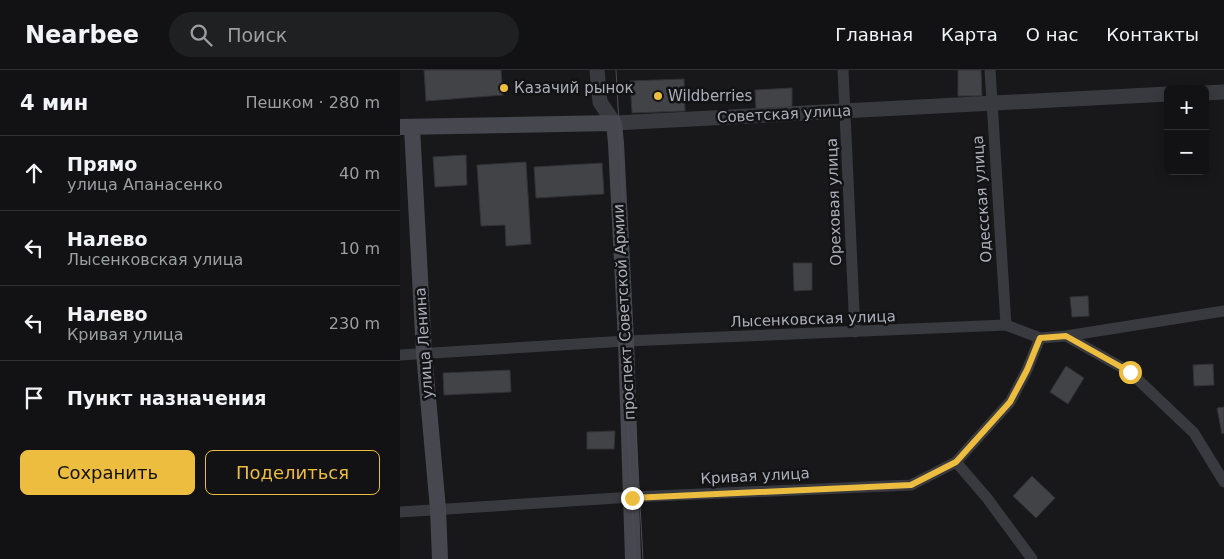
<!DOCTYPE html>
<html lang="ru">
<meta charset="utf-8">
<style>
body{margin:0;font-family:"DejaVu Sans",sans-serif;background:#1f2022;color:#f1f3f6}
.controls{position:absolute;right:15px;top:15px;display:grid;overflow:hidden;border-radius:8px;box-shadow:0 2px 12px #0003}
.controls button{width:45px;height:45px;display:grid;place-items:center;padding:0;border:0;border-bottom:1px solid #313234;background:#121214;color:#f1f3f6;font:25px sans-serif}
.stop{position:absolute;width:15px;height:15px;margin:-11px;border:4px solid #ecbd3e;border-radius:50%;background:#fff}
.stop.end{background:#ecbd3e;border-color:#fff;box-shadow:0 1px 5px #0008}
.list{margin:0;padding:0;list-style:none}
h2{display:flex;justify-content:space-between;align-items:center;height:65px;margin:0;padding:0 20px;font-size:21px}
h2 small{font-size:16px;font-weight:400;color:#9c9ea0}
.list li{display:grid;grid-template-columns:32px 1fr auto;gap:15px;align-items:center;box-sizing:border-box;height:75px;padding:0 20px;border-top:1px solid #313234}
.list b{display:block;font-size:19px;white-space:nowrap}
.list p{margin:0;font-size:16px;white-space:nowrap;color:#9c9ea0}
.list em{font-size:16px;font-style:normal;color:#9c9ea0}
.actions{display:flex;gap:10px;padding:15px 20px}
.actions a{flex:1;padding:11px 0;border:1px solid #ecbd3e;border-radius:8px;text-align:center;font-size:18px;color:#ecbd3e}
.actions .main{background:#ecbd3e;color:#111}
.icon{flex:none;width:28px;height:28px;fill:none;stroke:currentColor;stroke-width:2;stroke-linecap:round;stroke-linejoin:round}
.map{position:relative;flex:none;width:824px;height:489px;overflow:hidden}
header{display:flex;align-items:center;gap:30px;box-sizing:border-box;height:70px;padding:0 25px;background:#121214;border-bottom:1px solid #313234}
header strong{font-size:24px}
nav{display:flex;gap:28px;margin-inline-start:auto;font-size:18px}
.search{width:350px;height:45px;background:#1f2022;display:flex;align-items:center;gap:12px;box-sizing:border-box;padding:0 18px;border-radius:28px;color:#9c9ea0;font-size:19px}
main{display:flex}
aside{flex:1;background:#121214}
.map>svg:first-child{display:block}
</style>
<header>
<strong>Nearbee</strong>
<div class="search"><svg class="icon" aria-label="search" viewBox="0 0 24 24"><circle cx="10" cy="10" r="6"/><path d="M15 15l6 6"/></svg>Поиск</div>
<nav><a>Главная</a><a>Карта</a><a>О нас</a><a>Контакты</a></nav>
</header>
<main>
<aside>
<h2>4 мин<small>Пешком · 280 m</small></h2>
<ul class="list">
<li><svg class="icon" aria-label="ahead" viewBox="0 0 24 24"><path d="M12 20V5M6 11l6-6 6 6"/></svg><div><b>Прямо</b><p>улица Апанасенко</p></div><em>40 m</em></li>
<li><svg class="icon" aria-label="left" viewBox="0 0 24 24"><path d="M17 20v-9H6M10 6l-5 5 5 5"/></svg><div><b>Налево</b><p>Лысенковская улица</p></div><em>10 m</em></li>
<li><svg class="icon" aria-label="left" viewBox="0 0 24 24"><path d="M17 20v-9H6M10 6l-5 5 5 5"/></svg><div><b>Налево</b><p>Кривая улица</p></div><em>230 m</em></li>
<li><svg class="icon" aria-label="arrive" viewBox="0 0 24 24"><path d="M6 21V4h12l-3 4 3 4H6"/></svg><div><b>Пункт назначения</b></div></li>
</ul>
<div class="actions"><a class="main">Сохранить</a><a>Поделиться</a></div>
</aside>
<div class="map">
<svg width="824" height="489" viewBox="0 0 824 489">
<rect width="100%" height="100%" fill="#18181a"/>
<path fill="#424347" stroke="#323236" d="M24,0H101L103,25L26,31Z
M558,0H581L582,26H558Z
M284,9L285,41L232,43L230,11Z
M392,18V37L356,39L355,20Z
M66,85L67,115L35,117L33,87Z
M126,92L131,174L106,176L105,155L81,156L77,95Z
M202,93L204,124L136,128L134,97Z
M393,193H412V220L394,221Z
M688,226L689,246L672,247L670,227Z
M813,294L814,315L794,316L793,295Z
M666,296L684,308L668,334L650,322Z
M110,300L111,322L44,325L43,303Z
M824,337V363L822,364L817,338Z
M215,361L214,379H187V362Z
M632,406L655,428L636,448L613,426Z"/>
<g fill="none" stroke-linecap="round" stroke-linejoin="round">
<path stroke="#393a3f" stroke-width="11" d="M443,0L455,262
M590,0L606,255
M666,266L730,302L794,363L824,412
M0,285L226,271L606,255L640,268L666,266L824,241
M556,392L587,428L632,489
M0,442L232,427L511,415L556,392L610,332L627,300L640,268"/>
<path stroke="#393a3f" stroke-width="15" d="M197,0L200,32L214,53L768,24
M805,23L824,22"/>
<path stroke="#47484f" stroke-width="16" d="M0,57L214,53L216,73L226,271L233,489
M12,57L24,283L38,439L40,489"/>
<path stroke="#4c4d54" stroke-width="1" d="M216,0L243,489
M226,320L235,489"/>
</g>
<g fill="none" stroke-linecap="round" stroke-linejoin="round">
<path stroke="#ecbd3e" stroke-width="6" d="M232,428L511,415L556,392L610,332L627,300L640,268L666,266L730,302"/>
</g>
<g fill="#ecbd3e" stroke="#131315" stroke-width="2">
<circle cx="104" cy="18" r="5"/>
<circle cx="258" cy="26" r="5"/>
</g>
<g text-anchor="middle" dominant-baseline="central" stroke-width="5" stroke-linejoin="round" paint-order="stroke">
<g font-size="15" fill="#abaeb9" stroke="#131315" text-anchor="start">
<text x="114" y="18">Казачий рынок</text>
<text x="268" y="26">Wildberries</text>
</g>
<g font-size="15" fill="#abaeb9" stroke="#131315">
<text transform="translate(384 44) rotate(-3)">Советская улица</text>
<text transform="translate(582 129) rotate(-94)">Одесская улица</text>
<text transform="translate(434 132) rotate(-92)">Ореховая улица</text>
<text transform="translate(224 242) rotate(-93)">проспект Советской Армии</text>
<text transform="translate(413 249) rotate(-2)">Лысенковская улица</text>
<text transform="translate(24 273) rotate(-94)">улица Ленина</text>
<text transform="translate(355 406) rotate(-3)">Кривая улица</text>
</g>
</g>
</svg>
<div class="controls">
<button>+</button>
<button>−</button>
</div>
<div class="stop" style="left:730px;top:302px"></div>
<div class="stop end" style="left:232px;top:428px"></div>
</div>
</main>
